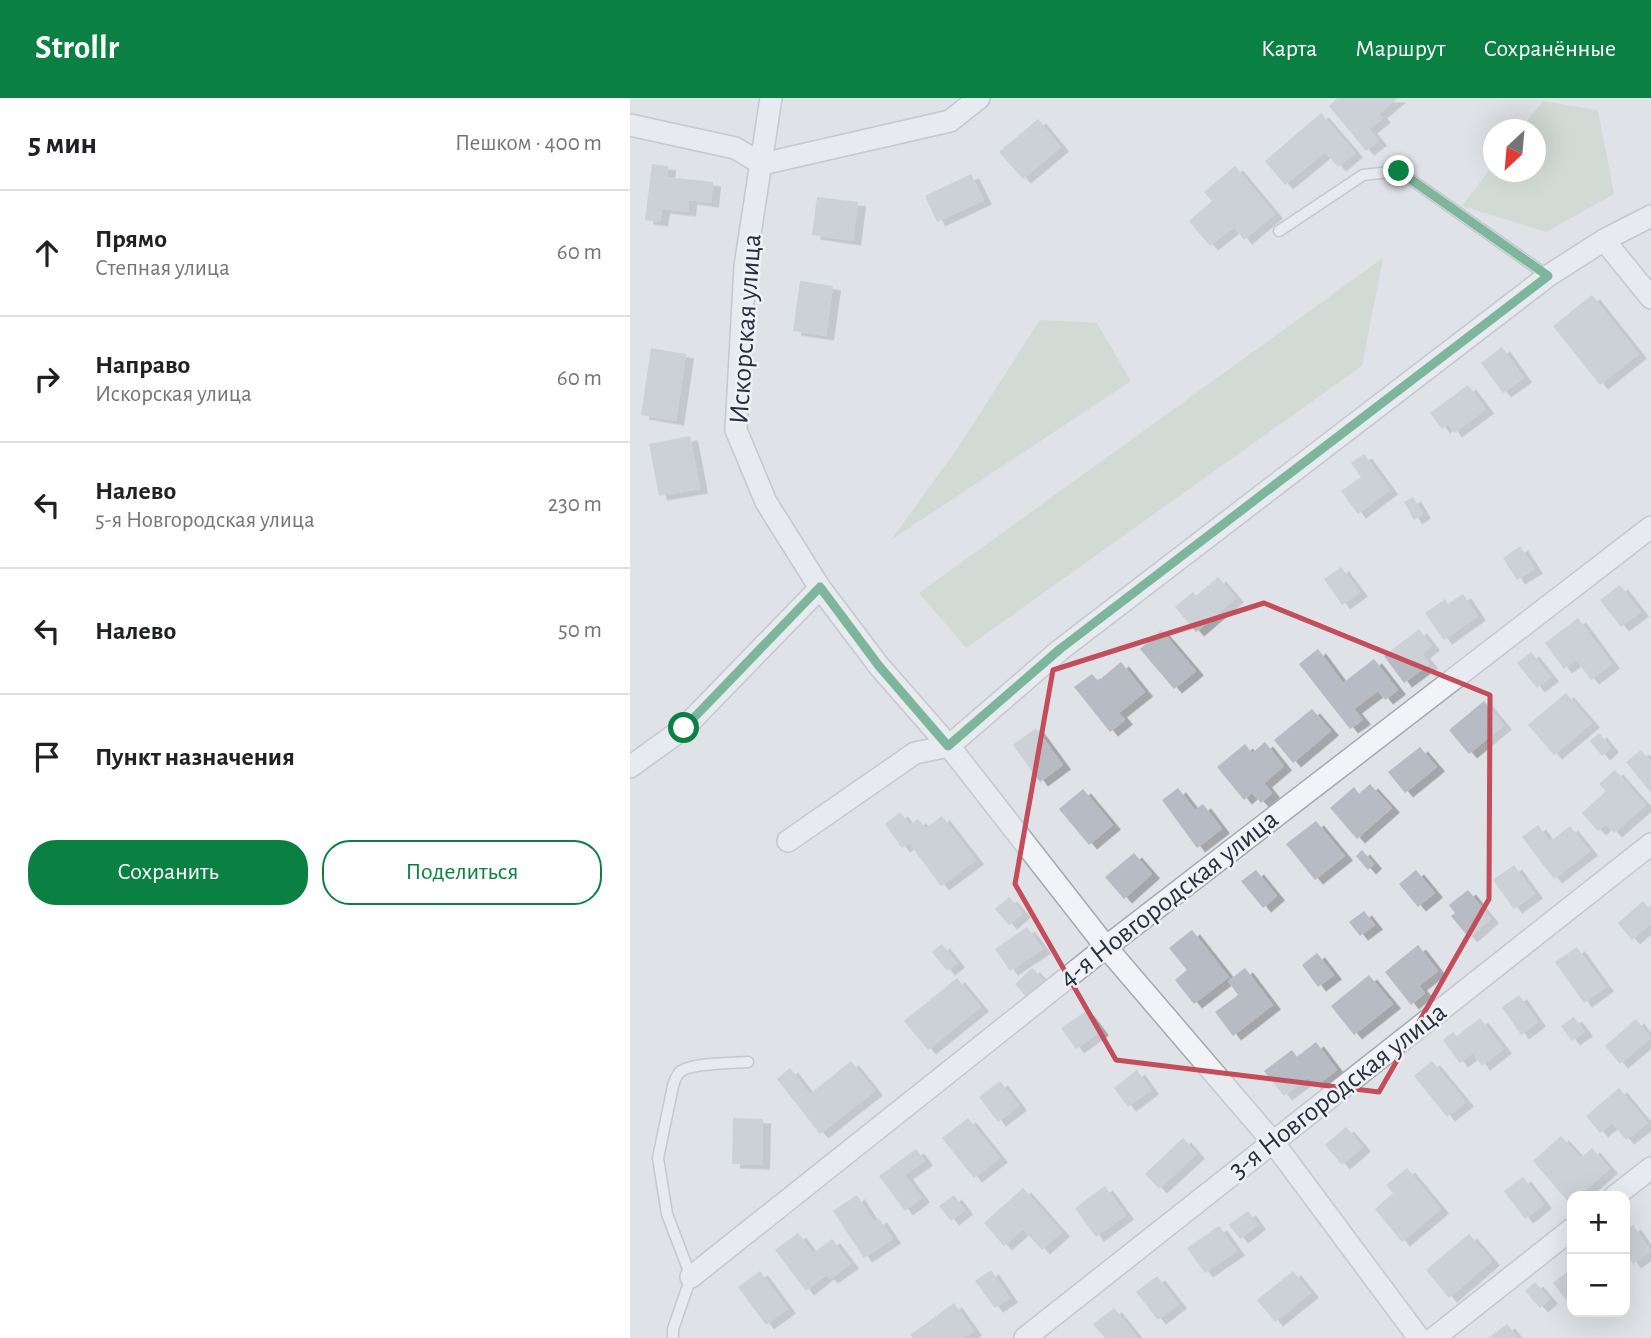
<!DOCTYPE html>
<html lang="ru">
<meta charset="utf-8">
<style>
body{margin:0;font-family:"Alegreya Sans",sans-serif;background:#f2f2f2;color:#202124}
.controls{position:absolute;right:21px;bottom:21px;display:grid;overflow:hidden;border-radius:14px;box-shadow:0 7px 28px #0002}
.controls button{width:63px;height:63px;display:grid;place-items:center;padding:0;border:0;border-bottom:2px solid #e0e0e0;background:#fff;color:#202124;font:35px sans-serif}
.compass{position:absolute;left:853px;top:21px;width:63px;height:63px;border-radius:50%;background:#fff;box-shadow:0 7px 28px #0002;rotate:206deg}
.stop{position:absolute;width:21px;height:21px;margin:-16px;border:5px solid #0b8043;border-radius:50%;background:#fff}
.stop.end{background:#0b8043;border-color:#fff;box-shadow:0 2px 7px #0008}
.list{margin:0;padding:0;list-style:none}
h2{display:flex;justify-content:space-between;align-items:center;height:91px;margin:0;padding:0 28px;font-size:30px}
h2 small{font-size:23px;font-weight:400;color:#757577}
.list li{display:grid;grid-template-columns:46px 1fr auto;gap:21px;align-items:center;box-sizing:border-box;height:126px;padding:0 28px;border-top:2px solid #e0e0e0}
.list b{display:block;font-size:26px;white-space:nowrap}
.list p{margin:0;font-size:23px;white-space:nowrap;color:#757577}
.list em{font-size:23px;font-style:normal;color:#757577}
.actions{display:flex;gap:14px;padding:21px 28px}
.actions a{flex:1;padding:16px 0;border:2px solid #0b8043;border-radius:28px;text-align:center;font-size:24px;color:#0b8043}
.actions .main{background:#0b8043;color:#fff}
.icon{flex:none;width:38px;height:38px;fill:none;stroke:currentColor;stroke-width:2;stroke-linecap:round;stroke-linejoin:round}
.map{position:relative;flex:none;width:1021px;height:1240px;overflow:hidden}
header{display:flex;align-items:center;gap:42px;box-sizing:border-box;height:98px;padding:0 35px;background:#0b8043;color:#fff}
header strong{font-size:33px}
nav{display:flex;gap:38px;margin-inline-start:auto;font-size:24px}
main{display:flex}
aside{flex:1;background:#fff}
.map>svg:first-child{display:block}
</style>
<header>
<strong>Strollr</strong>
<nav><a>Карта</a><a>Маршрут</a><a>Сохранённые</a></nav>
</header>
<main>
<aside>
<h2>5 мин<small>Пешком · 400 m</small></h2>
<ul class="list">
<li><svg class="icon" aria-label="ahead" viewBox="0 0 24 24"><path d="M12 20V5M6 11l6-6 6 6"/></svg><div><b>Прямо</b><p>Степная улица</p></div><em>60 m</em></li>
<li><svg class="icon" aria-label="right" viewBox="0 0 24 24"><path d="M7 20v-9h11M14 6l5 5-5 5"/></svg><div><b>Направо</b><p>Искорская улица</p></div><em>60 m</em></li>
<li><svg class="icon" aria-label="left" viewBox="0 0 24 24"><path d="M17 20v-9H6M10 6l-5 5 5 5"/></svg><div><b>Налево</b><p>5-я Новгородская улица</p></div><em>230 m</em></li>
<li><svg class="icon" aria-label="left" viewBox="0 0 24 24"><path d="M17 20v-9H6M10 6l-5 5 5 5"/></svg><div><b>Налево</b></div><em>50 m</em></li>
<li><svg class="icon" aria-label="arrive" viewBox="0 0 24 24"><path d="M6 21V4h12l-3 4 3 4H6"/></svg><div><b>Пункт назначения</b></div></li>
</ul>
<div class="actions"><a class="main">Сохранить</a><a>Поделиться</a></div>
</aside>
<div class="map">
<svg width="1021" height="1240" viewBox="0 0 1021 1240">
<defs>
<filter id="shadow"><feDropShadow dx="8" dy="4.5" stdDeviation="0" flood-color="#0004"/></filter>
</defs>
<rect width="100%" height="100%" fill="#dfe2e7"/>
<path fill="#c4d0c1" d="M913,3L968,12L984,96L916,134L832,108L863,67L864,74H906V32L891,31Z
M753,160L732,268L336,550L289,495Z
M410,222L467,225L501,283L261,442L327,351Z"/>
<path fill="#b7bbc3" filter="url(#shadow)" d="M708,0H768L749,16L753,20L739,31L749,43L736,53L699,8Z
M691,15L725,55L708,69L695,54L655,87L635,63Z
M408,21L431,49L393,81L369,54Z
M22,66L38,68L37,79L83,84L81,105L59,102L58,114L32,111L30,124L15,122Z
M605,68L645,116L614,142L604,129L580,148L559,123L582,103L574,94Z
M341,76L354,102L307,124L295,98Z
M187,99L228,104L223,143L182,137Z
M170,183L203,188L196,238L163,233Z
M962,197L1009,256L970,287L923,228Z
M872,249L894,280L873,295L851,265Z
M21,250L56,256L46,323L11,317Z
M838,287L856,311L824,335L818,326L812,331L800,315Z
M60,338L70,391L29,398L19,346Z
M734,356L760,392L728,416L711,393L731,379L721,365Z
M783,399L793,416L784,422L774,404Z
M890,448L905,471L887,482L873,460Z
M711,469L730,494L712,507L694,481Z
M588,479L606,500L566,534L545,509L563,494L566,498Z
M990,487L1011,514L991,529L970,502Z
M833,496L848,518L814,542L795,515L815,501L818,506Z
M948,520L982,566L961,582L946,562L934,571L915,545Z
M789,531L802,548L792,556L800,566L774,585L754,558Z
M531,532L566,573L544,591L510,551Z
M688,551L713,585L744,561L768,592L755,602L748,593L724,611L733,622L720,631L669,566Z
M901,554L921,579L907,590L887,565Z
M491,564L515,594L489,615L495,622L480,634L444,589L462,576L468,583Z
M936,595L962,625L924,657L898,627Z
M854,603L874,627L839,656L819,632Z
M682,611L701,633L663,665L644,642Z
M406,630L433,667L410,684L383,647Z
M969,635L981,650L972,658L960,643Z
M635,644L654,668L634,685L642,695L631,705L622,695L614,702L587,669L615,646L622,655Z
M790,649L807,669L775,695L758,674Z
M1011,652L1021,664V695L996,664Z
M985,672L1016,707L984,735L976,726L968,733L952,715L976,693L969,686Z
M740,686L762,710L727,741L700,710L724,689L729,696Z
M548,690L565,712L573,706L592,731L567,750L532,702Z
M453,691L483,727L459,747L429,711Z
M270,714L280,727L288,721L296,730L312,718L346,762L311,788L279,745L272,750L255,726Z
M686,723L715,758L685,782L656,746Z
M908,727L920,744L940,728L960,753L924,781L892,739Z
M732,752L744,766L738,772L726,758Z
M504,755L522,776L494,801L475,779Z
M884,767L905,796L884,811L863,782Z
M626,772L647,798L633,810L611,783Z
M786,772L805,795L788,809L769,786Z
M838,792L861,821L839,840L821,818L825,815L819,807Z
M379,799L393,815L379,827L365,811Z
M1013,803L1021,813V825L1002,842L988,825Z
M734,813L745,827L730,838L719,824Z
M397,829L413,851L380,873L365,851Z
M562,832L599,879L564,906L545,882L557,872L539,850Z
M312,846L327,865L317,873L302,854Z
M788,847L808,873L789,888L795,895L781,907L755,874Z
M947,849L976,889L954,905L925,864Z
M687,855L704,877L688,889L672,867Z
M402,870L415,883L397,900L385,886Z
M615,870L643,907L603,938L585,914L608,897L598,883Z
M739,877L763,906L724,937L701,908Z
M327,880L351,909L298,952L274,923Z
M889,897L908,924L891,937L872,909Z
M456,913L471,933L446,951L431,930Z
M944,919L955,934L942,943L931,928Z
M850,920L874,951L852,968L843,955L830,965L813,942L823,934L827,938Z
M1006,921L1021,940L990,966L975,948Z
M686,944L707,972L685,989L678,980L654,998L634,973L662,952L667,959Z
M221,963L245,993L190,1036L147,981L160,970L180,996Z
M802,963L836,1004L817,1019L784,978Z
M507,972L521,992L498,1009L484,990Z
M370,983L389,1008L368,1024L349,999Z
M989,990L1018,1025L996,1042L982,1025L970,1035L956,1018Z
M103,1020L133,1021L132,1067L102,1066Z
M338,1020L370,1060L344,1080L312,1040Z
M716,1029L733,1049L712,1067L695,1047Z
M931,1038L951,1060L962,1050L980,1071L949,1098H942V1104L940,1106L903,1063Z
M553,1040L567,1056L529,1091L515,1076Z
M286,1051L295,1063L275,1077L292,1100L275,1113L249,1078Z
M777,1070L811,1111L772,1144L745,1111L763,1095L756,1087Z
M893,1079L914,1106L895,1121L874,1093Z
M475,1088L496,1117L466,1139L445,1110Z
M393,1090L432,1134L412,1152L393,1131L374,1148L354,1125Z
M227,1097L244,1124L249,1120L263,1141L234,1160L203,1113Z
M324,1097L335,1112L321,1123L309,1108Z
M618,1113L628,1127L610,1141L599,1127Z
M1003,1127L1021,1153L1003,1166L995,1154V1133Z
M589,1128L607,1153L575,1175L557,1150Z
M168,1135L183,1155L202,1141L221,1166L200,1181L196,1177L176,1193L145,1152Z
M839,1136L862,1163L819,1200L796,1172Z
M942,1170V1197L936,1202L923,1185Z
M361,1172L380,1200L365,1210L345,1183Z
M130,1173L158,1211L136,1227L108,1189Z
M663,1173L681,1195L645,1224L627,1202Z
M527,1178L549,1206L528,1222L506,1194Z
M905,1184L920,1201L910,1210L895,1193Z
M324,1205L344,1233L334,1240H283L280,1237Z
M484,1210L508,1240H475L463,1226Z
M877,1226L888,1240H858Z"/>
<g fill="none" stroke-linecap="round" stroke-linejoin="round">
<defs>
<path id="lane" d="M649,133L733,77L769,73L918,178
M43,1240V1231L61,1179L37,1116L28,1060L43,988C45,982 46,977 51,973C63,965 102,965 118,964"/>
<path id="street" d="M141,0L115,168L106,332L136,404L190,490L249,568L319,648L476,849L643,1044L789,1240
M0,27L105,50L132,66L320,23L349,0
M974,142L1021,200
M0,669L54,630L190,490
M158,743L285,655L319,648L430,552L918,178L974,142L1021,118
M985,1098L1021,1070
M61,1179L476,849L1021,429
M395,1240L1021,746
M804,1240L942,1131"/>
</defs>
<use href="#lane" stroke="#a5a9b1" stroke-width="13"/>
<use href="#street" stroke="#a5a9b1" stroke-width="24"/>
<use href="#lane" stroke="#f1f3f6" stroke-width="10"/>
<use href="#street" stroke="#f1f3f6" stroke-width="21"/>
</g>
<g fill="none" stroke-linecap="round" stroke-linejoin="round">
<path stroke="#0b8043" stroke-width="9" d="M54,630L190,489L249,568L318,648L430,551L918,178L769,73"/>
</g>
<path d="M0 0H1021V1240H0ZM634,505L860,597L859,801L749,994L486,962L385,786L423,572Z" fill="#dfe2e7" fill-opacity=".55" fill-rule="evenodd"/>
<path fill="none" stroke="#c34d5b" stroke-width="5" stroke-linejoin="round" d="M634,505L860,597L859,801L749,994L486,962L385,786L423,572Z"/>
<g text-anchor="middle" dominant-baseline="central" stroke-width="5" stroke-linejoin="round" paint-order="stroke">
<g font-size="28" fill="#29303d" stroke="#eef1f5">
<text transform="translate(116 231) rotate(-86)">Искорская улица</text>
<text transform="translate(539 801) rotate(-38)">4-я Новгородская улица</text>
<text transform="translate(708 993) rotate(-38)">3-я Новгородская улица</text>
</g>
</g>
</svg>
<div class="controls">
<button>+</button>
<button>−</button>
</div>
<svg class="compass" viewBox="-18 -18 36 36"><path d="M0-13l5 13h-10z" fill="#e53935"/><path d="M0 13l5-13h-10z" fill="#757577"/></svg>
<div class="stop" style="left:54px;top:630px"></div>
<div class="stop end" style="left:769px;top:73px"></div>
</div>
</main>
